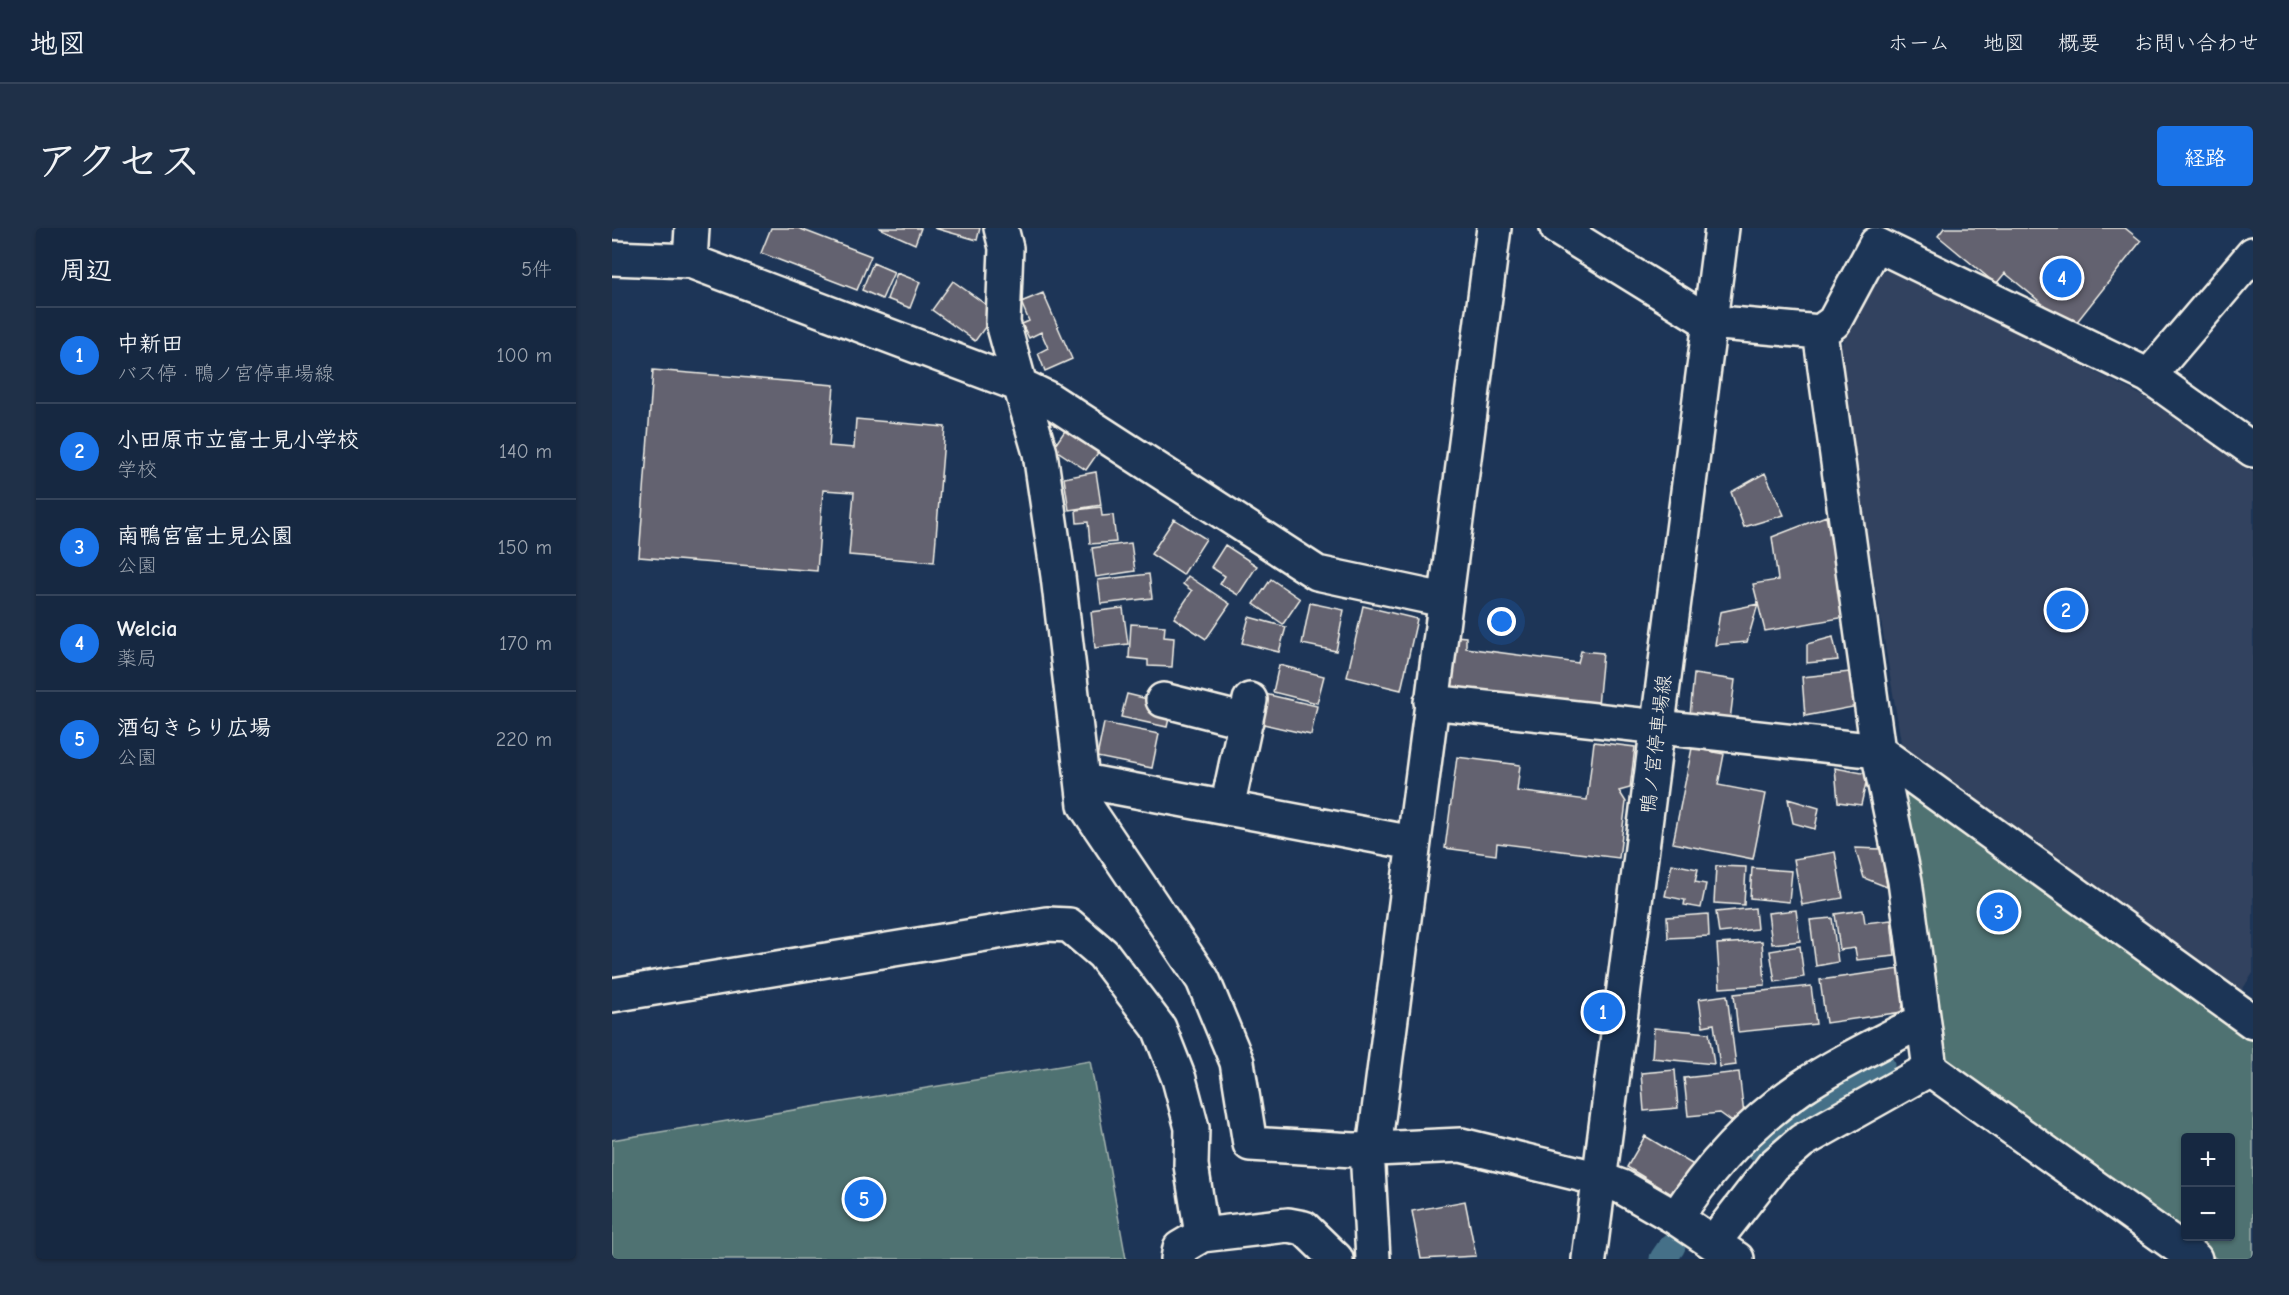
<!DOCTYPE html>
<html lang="ja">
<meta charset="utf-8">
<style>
body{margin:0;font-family:"Comic Neue","Klee One",sans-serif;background:#1f3048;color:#f1f3f6}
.controls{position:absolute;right:18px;bottom:18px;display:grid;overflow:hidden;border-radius:6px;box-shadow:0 2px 4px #0004}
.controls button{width:54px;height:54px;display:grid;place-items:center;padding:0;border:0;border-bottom:2px solid #35445a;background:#162841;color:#f1f3f6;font:30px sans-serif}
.you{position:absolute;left:890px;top:394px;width:21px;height:21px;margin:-15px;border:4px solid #fff;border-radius:50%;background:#1a73e8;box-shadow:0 0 0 9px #1a73e833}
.badge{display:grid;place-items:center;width:39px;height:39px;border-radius:50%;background:#1a73e8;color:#fff;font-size:20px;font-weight:700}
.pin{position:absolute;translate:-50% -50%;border:3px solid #fff;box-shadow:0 2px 6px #0006}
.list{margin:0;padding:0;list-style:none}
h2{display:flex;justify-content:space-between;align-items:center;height:78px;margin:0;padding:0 24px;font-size:26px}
h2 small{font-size:20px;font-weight:400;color:#9ea6b1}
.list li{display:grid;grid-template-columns:39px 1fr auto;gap:18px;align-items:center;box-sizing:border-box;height:96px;padding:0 24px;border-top:2px solid #35445a}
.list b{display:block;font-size:22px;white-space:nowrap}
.list p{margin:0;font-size:20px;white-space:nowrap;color:#9ea6b1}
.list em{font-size:20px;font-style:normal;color:#9ea6b1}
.map{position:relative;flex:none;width:1641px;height:1031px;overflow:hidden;border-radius:6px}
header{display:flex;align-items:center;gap:36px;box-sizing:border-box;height:84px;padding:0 30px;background:#162841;border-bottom:2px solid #35445a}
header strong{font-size:28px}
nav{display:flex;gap:33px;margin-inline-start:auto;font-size:21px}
.intro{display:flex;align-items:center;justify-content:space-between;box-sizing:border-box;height:144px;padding:0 36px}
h1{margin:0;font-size:42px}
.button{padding:15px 27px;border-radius:6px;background:#1a73e8;color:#fff;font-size:21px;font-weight:700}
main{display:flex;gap:36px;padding:0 36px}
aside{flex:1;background:#162841;border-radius:6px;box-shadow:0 2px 4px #0004}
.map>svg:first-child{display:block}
</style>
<header>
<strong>地図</strong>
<nav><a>ホーム</a><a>地図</a><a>概要</a><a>お問い合わせ</a></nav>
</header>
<div class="intro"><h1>アクセス</h1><a class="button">経路</a></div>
<main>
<aside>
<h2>周辺<small>5件</small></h2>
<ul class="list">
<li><span class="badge">1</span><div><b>中新田</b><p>バス停 · 鴨ノ宮停車場線</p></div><em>100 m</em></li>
<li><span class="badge">2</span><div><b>小田原市立富士見小学校</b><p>学校</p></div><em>140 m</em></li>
<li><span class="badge">3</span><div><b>南鴨宮富士見公園</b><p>公園</p></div><em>150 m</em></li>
<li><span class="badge">4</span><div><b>Welcia</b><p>薬局</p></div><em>170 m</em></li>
<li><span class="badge">5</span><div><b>酒匂きらり広場</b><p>公園</p></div><em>220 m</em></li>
</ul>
</aside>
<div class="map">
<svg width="1641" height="1031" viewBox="0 0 1641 1031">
<rect width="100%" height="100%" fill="#1d3557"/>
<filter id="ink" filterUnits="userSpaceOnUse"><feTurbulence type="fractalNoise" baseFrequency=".0167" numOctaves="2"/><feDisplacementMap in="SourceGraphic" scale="12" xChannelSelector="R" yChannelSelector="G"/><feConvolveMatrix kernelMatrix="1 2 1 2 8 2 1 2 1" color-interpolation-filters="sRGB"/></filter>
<g filter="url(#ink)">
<path fill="#32425e" d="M1277,41L1533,169L1641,244V745L1630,762L1618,767L1290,520L1225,125L1265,49Z"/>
<path fill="#507272" stroke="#a2b2ad" stroke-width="1.5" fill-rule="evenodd" d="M1291,557L1641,811V1031H1605L1330,835ZM1574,910H1618V1008H1574Z
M478,833L514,1031H0V912Z"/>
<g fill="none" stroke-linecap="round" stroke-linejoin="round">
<path stroke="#447088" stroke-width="27" d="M1142,918L1162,900L1269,837
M1051,1031L1060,1018"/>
</g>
<path fill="#64626f" stroke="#f4f1e8" stroke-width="1.5" d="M159,0H186L259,28L245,62L149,25Z
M267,0H309L303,16Z
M322,0H368L365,12Z
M1332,0H1513L1529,13L1460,100L1393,45L1384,56L1326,8Z
M261,35L282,44L270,71L250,62Z
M285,45L308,54L298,80L275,71Z
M341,53L384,84L363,113L320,82Z
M431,65L460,131L433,143L426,125L436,120L429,104L417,110L410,96L417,93L409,74Z
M41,142L222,157L217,218L242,220L244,191L333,199L322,334L237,327L242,264L211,262L205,343L27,329Z
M459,194L492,216L474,242L441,220Z
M484,244L489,277L457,282L452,250Z
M1153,245L1172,287L1132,299L1119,264Z
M489,279L490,288L501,287L504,314L478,316L476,294L465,295L464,282Z
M1214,288L1234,389L1153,403L1141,356L1166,352L1160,309Z
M562,291L594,311L571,347L539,326Z
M519,315L523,343L484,349L480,320Z
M613,317L645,338L626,367L608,356L613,348L599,339Z
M537,346L540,370L489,376L486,352Z
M576,348L618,376L594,411L562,390L580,363L571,356Z
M659,351L688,371L671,396L642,376Z
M698,375L732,382L724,423L690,416Z
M1146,376L1135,414L1103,417L1108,384Z
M751,378L805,391L789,462L735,449Z
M511,380L516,416L483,420L479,384Z
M637,389L674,399L667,424L630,415Z
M519,396L553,398L552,409L562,410L560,439L536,438V432L517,430Z
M843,408L854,409V420L966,435L969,423L991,425L986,478L835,460Z
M1221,409L1226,432L1195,435V416Z
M667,437L712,448L705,475L661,464Z
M1238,444L1246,478L1193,488L1190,449Z
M1082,446L1123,452L1118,492L1078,487Z
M515,466L560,477L555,499L509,489Z
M653,466L705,478L699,507L647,495Z
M492,495L547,506L540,540L485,529Z
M982,514L1023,519L1018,560L1007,563L1014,574L1007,630L885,615L884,627L833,620L845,529L908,537L905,563L975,572Z
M1080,520L1112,526L1106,557L1154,566L1141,631L1061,615Z
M1223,540L1256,546L1249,577L1226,574Z
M1176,571L1207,580L1203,601L1181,595Z
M1243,620L1269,621L1275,659L1252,650Z
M1223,624L1231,670L1190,677L1182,631Z
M1060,636L1086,641L1083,654L1094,656L1089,680L1072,677L1073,672L1053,668Z
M1104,638L1134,639L1132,677L1102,675Z
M1140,640L1180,643L1177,674L1138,670Z
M1143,680L1145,701L1107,705L1104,684Z
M1184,682L1188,713L1160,716L1156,685Z
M1251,682L1253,695L1279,692L1283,728L1245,732L1243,720L1228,722L1223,686Z
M1096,686L1097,708L1056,710L1055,689Z
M1220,690L1226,734L1204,738L1198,692Z
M1150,713L1153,757L1108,760L1105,716Z
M1188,718L1192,749L1163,754L1158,723Z
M1295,740L1290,784L1214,795L1208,752Z
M1199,758L1204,796L1126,804L1122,766Z
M1115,767L1124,837L1108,839L1102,796L1091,798L1087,771Z
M1042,800L1097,805L1102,836L1040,830Z
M1063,842L1066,880L1032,883L1029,845Z
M1127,844L1134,904L1108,885L1076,888L1072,850Z
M1033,908L1085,939L1066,970L1015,939Z
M853,973L864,1028L809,1031L800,983Z"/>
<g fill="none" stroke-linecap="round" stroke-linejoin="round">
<defs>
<path id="minor" d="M389,0L394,20L391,95L408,157L435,170L705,345L832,372
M945,0L1097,94L1208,104L1266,523L1293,653L1318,841L1583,1031
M0,30L78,33L408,157L428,225L446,348L473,577L591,752L625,834L638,916L742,922L849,917L988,951L1010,959L1064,990L1125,1031
M78,33L80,0
M1208,104L1222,94L1264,16L1537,148L1641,222
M1537,148L1641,26
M551,472L634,493
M819,474L1266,523L1641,794
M471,553L615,580L638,472
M615,580L801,615
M0,767L435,696L457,697L491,726L547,800L567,851L580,900L579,937L590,1007
M755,921L761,1031
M762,921L882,0
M1064,990C1098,938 1139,894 1190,859C1227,834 1270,814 1310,793
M1101,1015L1161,938L1190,913L1318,841
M566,1031L568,1020L590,1007L676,997L692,1000L724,1031"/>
<path id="major" d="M977,1031L1110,0"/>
</defs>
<use href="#minor" stroke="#f4f1e8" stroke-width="38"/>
<use href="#major" stroke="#f4f1e8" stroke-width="38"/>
<use href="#minor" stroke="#1d3557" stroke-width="33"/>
<use href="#major" stroke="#1d3557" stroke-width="33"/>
</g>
</g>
<g text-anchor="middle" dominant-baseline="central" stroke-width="4.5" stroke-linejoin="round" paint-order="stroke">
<g font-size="20" fill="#f4f1e8" stroke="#1d3557">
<text transform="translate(1044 516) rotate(-83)">鴨ノ宮停車場線</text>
</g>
</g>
</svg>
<div class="controls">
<button>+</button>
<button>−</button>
</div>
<div class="you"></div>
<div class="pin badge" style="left:991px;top:784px">1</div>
<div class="pin badge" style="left:1454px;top:382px">2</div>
<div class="pin badge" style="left:1387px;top:684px">3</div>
<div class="pin badge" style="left:1450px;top:50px">4</div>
<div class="pin badge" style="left:252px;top:971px">5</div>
</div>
</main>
